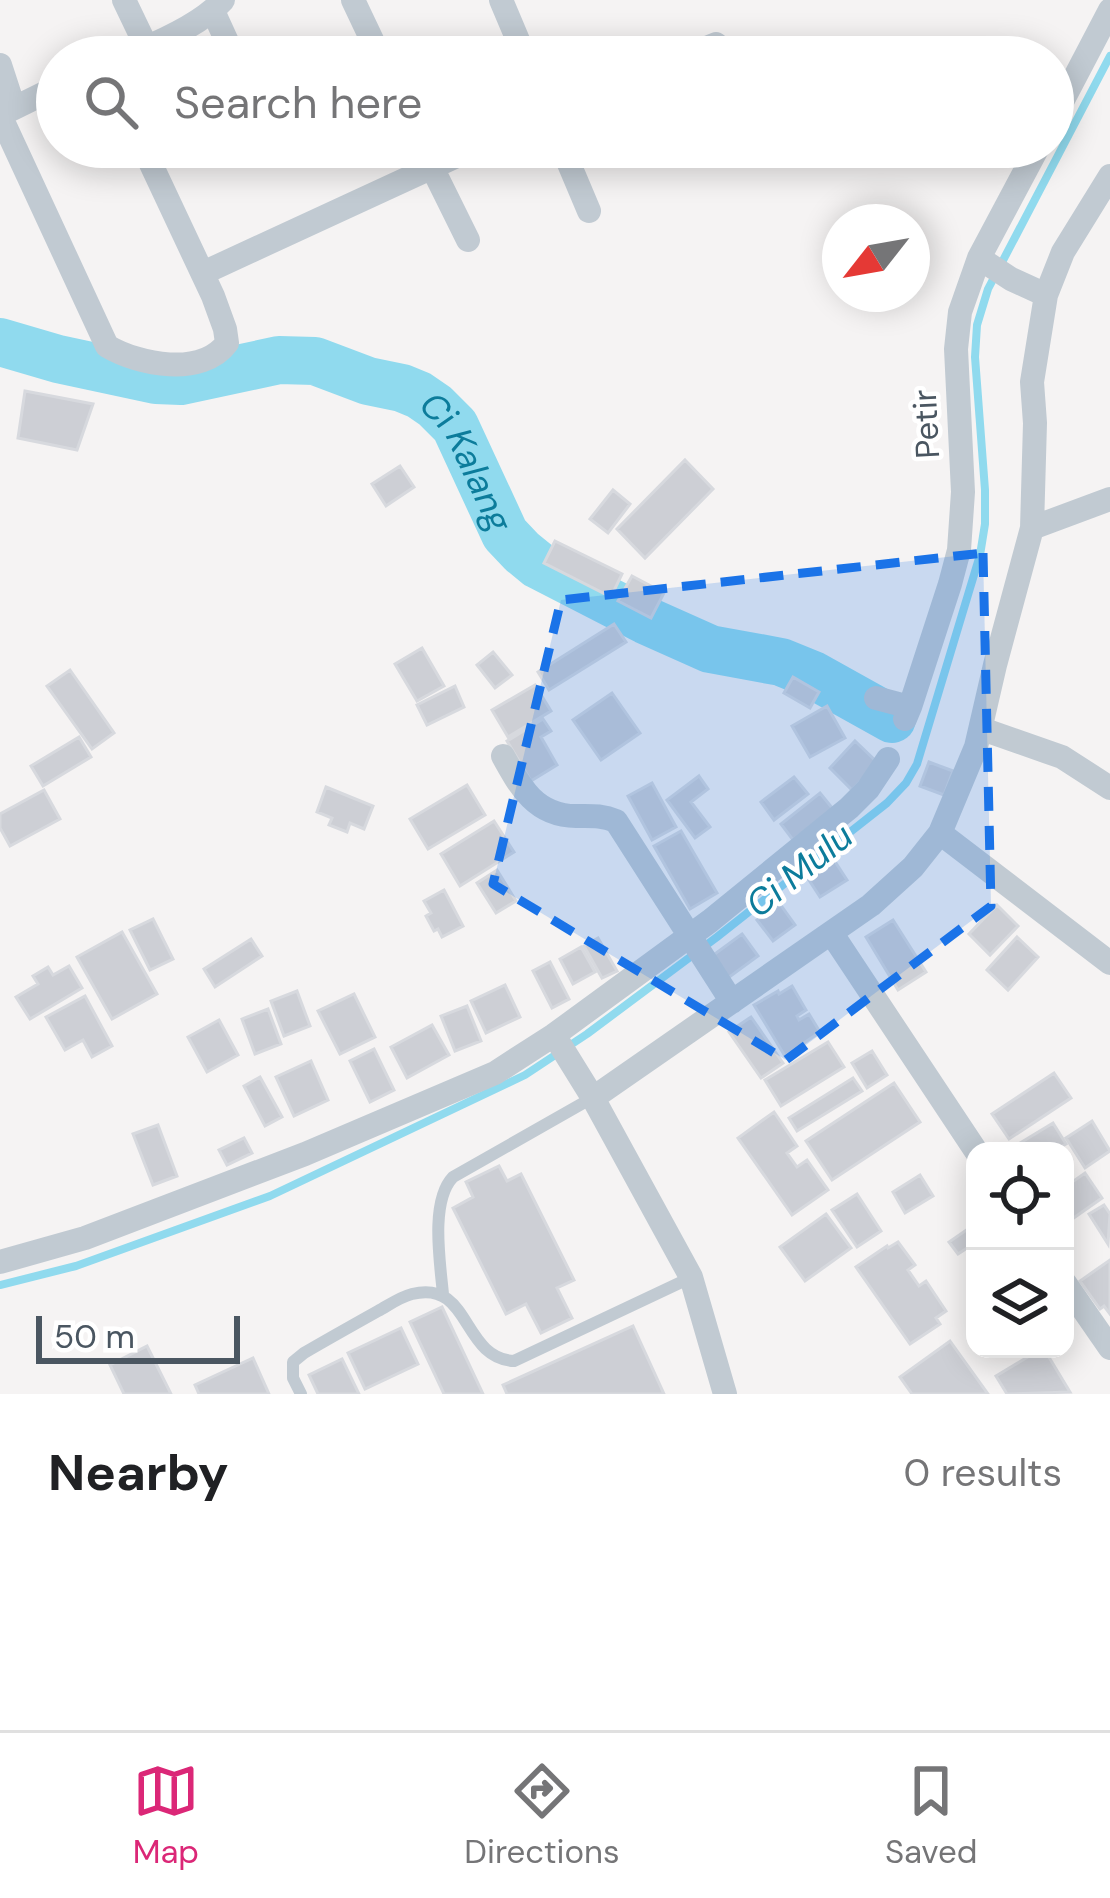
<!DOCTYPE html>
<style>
body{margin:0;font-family:"DM Sans",sans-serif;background:#f6f6f6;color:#202124}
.controls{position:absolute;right:36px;bottom:36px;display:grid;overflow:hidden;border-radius:24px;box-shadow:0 6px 30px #0003}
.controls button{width:108px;height:108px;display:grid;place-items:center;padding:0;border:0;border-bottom:3px solid #e0e0e0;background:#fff;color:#202124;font:60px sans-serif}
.compass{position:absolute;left:822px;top:204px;width:108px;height:108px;border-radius:50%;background:#fff;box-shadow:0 6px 30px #0003;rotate:239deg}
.scale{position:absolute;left:36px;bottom:30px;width:204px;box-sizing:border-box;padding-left:12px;border:6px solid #4a5661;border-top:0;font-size:33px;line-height:42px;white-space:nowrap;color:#4a5661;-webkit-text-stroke:9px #fff;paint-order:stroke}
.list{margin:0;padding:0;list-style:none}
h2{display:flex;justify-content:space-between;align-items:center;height:156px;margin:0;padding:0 48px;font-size:51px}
h2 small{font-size:39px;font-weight:400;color:#757577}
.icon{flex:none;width:66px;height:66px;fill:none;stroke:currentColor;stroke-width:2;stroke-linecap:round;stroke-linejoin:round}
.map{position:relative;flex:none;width:1110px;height:1394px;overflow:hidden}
.search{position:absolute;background:#fff;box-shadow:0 6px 30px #0003;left:36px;right:36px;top:36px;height:132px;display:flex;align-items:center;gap:30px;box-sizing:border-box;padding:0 42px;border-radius:66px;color:#757577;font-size:45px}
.sheet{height:336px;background:#fff}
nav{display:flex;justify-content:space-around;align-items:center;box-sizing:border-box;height:168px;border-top:3px solid #e0e0e0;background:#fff;font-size:33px;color:#757577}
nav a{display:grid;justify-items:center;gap:6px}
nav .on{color:#db2777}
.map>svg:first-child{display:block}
</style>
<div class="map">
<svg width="1110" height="1394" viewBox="0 0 1110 1394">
<rect width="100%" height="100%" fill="#f5f3f3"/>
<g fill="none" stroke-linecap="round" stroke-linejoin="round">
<path stroke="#90daee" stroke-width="8" d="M0,1285L76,1266L270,1196L525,1075L587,1034L717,937L887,803L906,783L917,764L980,555L985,524V490L975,357L977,325L988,289L1110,56"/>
<path stroke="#90daee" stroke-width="48" id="s1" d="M0,342L58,359L156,380L181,381L279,360L315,361L368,381L402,388L419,395L435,406L455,426L505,534L522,552L538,565L645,620L710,649L781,662L813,675L892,719"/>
</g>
<path fill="#cdcfd5" stroke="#d7d9de" stroke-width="3" d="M25,391L93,404L77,450L18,438Z
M685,460L713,489L645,558L617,529Z
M400,466L414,487L386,506L372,484Z
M613,490L630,504L608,533L590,519Z
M555,541L622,574L611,597L544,563Z
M632,576L664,593L651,618L618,601Z
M614,624L626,642L549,690L538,672Z
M422,648L444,686L417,701L395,664Z
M493,652L512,675L495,688L477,665Z
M70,670L114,733L92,749L47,686Z
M793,677L819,692L810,708L784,693Z
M535,685L551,711L508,737L492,710Z
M455,686L464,707L427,725L417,705Z
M612,693L640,733L601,760L573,720Z
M827,706L845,738L810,757L792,726Z
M543,719L551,731L541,737L557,765L531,781L507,741Z
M79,737L91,757L43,786L31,766Z
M855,741L878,763L852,790L830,768Z
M929,762L953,771L944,795L920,786Z
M699,776L708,789L691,802L710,827L695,838L667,800Z
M794,777L808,794L774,820L761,802Z
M652,783L676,827L652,840L628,796Z
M467,785L485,815L428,849L410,819Z
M326,787L373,806L364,829L350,823L347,832L329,825L332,818L317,812Z
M44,790L60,819L10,846L0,828V814Z
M820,793L833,809L793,840L781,824Z
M494,821L514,852L460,886L441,854Z
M681,831L717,893L690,909L654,846Z
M834,860L847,880L820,897L807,877Z
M497,870L516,901L496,913L477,883Z
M444,890L463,926L442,937L438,929L434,931L426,916L431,913L424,901Z
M780,904L795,925L773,941L757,920Z
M997,905L1018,926L990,955L969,934Z
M153,919L173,959L150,970L130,930Z
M893,920L926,972L898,990L866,937Z
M122,932L157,994L112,1019L77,957Z
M742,934L758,956L728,978L712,956Z
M1017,937L1038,957L1008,990L987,970Z
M598,938L617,971L602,978L584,946Z
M251,939L262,956L215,987L204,969Z
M581,947L595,972L573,984L560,959Z
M550,962L569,999L552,1008L533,971Z
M69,966L82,988L30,1019L16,997L38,984L33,976L48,967L53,975Z
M505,985L520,1017L486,1033L471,1001Z
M792,986L806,1010L797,1016L799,1020L809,1014L820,1032L785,1056L754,1005L778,991L779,994Z
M297,991L310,1026L284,1036L271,1001Z
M354,994L375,1037L340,1054L318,1011Z
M85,996L112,1046L92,1057L83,1040L65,1050L46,1017Z
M467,1006L481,1041L455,1051L441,1016Z
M268,1009L281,1044L255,1054L242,1019Z
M751,1017L783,1063L761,1078L729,1032Z
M219,1020L238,1055L207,1072L188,1037Z
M432,1025L449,1055L407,1078L391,1047Z
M828,1042L844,1067L781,1106L765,1080Z
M374,1049L394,1090L370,1102L350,1061Z
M872,1051L887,1075L867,1088L852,1063Z
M311,1061L328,1100L294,1116L276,1077Z
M1054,1073L1071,1098L1009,1139L992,1114Z
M260,1077L282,1117L265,1126L244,1086Z
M853,1078L862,1091L797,1131L789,1118Z
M894,1083L920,1122L832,1180L806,1141Z
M774,1112L797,1146L787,1153L797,1167L807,1160L828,1190L792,1215L738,1138Z
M1092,1121L1110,1151L1085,1168L1066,1138Z
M1053,1123L1066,1144L1053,1151H1007Z
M158,1125L177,1176L153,1185L133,1134Z
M244,1138L252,1153L227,1165L219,1150Z
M499,1166L507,1181L521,1174L574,1280L557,1288L572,1318L541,1333L526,1304L506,1314L453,1208L473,1197L466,1182Z
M1085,1173L1102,1198L1065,1224V1187Z
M920,1175L933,1196L905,1213L893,1192Z
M857,1194L881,1231L857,1247L832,1210Z
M1104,1205L1110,1214L1108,1244L1089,1214Z
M826,1214L851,1248L805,1281L780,1247Z
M975,1224V1243L958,1254L949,1242Z
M898,1242L915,1265L908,1270L919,1286L926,1281L946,1311L936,1318L940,1324L910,1344L856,1267L887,1246L888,1248Z
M1110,1260V1314L1104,1306L1100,1309L1080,1281Z
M442,1307L483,1394H444L410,1322Z
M633,1326L664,1394H507L503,1385Z
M401,1328L418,1364L365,1389L348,1353Z
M950,1341L988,1394H912L900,1377Z
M147,1346L171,1394H124L110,1365Z
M1041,1349H1044L1070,1392L1007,1394L996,1376Z
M253,1358L269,1394H199L195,1385Z
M342,1359L359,1394H318L309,1375Z"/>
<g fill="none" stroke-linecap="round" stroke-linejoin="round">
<path stroke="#c1cad2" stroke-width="12" d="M443,1294C440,1262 430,1201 453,1177L592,1098
M301,1394L293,1378V1362L304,1353C328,1339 353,1325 378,1311C389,1305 400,1297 412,1294C471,1279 461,1358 514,1361L690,1278"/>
<path stroke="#c1cad2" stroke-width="24" d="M124,0L147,48
M353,0L380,57
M501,0L525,57
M213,11L234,57
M123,57C154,45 201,25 223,0
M684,57L716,44
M0,65L14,108
M0,115L107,346C139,365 202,377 227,343L225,329L213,296L143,147
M0,115L57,87
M1053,119L1110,10
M422,147L468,240
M562,147L589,211
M979,258L1011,279L1046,295
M203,273L476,147
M1032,528L1110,499
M876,698L910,707L905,719
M910,707L950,584L959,550L963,492L956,349L960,312L979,258L1038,147
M982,729L1062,757L1110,788
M503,756C520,787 536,816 576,816C591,816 602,815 616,821L732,1002
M940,833L1110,963
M832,934L976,1151
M554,1035L593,1098L691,1277L725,1394
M593,1098L871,905L913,867L940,833L976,747L995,665L1032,528L1035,423L1032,382L1046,295L1063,252L1110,176
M0,1262L85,1238L305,1154L495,1073L554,1035L710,921L849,808L868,789L888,759
M1065,1283L1110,1348"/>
</g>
<path fill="#1a73e8" fill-opacity="0.2" stroke="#1a73e8" stroke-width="9" stroke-dasharray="24 15" stroke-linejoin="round" d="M983,553L991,906L786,1060L493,884L561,600Z"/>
<g text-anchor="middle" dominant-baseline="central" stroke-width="9" stroke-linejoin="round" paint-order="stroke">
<g font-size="33" fill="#4a5661" stroke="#fff">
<text transform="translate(926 424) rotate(-93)">Petir</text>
</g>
<g font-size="36" font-style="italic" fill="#0c7c9b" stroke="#fff">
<text stroke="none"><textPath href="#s1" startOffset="516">Ci Kalang</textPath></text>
<text transform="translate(799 870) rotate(-39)">Ci Mulu</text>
</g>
</g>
</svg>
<div class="controls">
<button><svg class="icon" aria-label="locate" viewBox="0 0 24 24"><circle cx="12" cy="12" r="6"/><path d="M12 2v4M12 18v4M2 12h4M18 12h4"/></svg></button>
<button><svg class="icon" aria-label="layers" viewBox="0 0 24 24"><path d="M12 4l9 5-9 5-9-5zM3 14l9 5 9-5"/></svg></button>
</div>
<svg class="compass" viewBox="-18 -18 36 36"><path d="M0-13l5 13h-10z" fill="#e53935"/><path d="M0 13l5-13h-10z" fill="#757577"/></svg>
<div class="scale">50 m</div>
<div class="search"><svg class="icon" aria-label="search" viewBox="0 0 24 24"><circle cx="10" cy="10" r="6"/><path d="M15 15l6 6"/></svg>Search here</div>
</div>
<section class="sheet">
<h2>Nearby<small>0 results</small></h2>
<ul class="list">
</ul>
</section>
<nav>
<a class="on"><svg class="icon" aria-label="map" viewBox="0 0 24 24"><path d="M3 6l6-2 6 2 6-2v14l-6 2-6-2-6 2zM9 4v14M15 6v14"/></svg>Map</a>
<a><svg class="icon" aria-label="directions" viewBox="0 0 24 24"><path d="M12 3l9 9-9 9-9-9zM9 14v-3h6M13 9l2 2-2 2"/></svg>Directions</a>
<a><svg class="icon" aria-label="saved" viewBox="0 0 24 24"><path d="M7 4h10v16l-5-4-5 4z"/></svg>Saved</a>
</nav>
